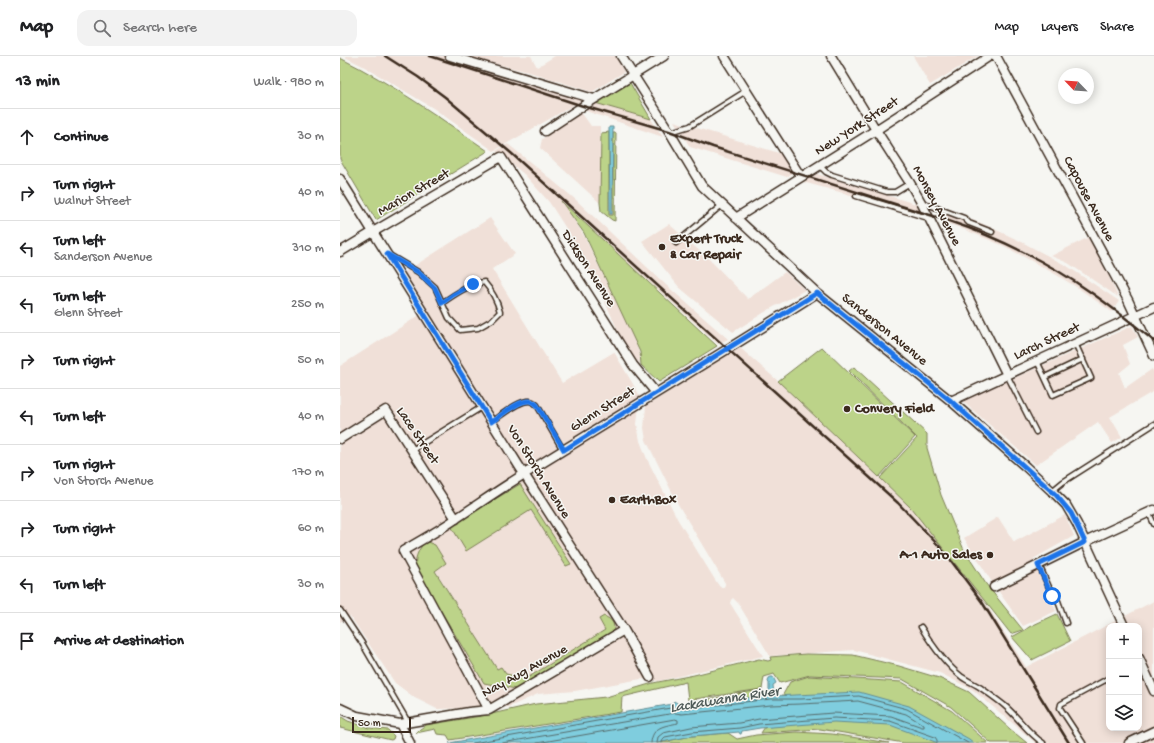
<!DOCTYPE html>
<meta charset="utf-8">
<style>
body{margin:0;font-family:"Gochi Hand",sans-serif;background:#f2f2f2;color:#202124}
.controls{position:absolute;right:12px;bottom:12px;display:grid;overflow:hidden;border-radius:8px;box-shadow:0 2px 10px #0003}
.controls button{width:36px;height:36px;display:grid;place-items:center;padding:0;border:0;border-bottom:1px solid #e0e0e0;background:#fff;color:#202124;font:20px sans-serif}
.compass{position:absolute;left:718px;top:12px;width:36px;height:36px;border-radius:50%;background:#fff;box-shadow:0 2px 10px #0003;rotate:295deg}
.scale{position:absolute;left:12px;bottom:10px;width:59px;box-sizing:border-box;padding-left:4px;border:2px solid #3b2a1e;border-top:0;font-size:11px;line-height:14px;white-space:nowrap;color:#3b2a1e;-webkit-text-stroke:3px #f6f6f2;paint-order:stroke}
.stop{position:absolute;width:12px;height:12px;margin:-9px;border:3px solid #1a73e8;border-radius:50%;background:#fff}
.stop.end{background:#1a73e8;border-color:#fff;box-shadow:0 1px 4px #0008}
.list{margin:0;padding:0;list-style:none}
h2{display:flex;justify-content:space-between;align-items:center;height:52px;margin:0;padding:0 16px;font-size:17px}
h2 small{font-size:13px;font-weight:400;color:#757577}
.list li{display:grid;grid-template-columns:26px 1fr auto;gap:12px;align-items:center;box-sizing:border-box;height:56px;padding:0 16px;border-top:1px solid #e0e0e0}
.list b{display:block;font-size:15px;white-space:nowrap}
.list p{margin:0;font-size:13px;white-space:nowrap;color:#757577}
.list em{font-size:13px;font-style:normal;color:#757577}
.icon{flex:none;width:22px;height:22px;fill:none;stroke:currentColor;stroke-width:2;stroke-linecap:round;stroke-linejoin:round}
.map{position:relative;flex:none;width:814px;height:687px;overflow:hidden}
header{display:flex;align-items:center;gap:24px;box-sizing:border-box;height:56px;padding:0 20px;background:#fff;border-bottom:1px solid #e0e0e0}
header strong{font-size:19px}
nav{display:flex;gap:22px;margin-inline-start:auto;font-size:14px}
.search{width:280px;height:36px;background:#f2f2f2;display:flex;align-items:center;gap:10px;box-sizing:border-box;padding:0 14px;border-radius:12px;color:#757577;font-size:15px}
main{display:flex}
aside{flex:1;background:#fff}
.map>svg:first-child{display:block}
</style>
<header>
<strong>Map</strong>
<div class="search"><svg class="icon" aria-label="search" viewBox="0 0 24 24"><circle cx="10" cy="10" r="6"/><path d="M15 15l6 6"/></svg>Search here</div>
<nav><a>Map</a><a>Layers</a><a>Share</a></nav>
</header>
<main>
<aside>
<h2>13 min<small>Walk · 980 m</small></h2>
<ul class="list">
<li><svg class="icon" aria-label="ahead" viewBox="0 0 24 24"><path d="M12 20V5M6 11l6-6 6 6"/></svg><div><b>Continue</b></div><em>30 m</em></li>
<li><svg class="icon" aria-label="right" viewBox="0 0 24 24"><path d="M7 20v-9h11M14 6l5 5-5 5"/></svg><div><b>Turn right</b><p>Walnut Street</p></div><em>40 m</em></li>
<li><svg class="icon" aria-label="left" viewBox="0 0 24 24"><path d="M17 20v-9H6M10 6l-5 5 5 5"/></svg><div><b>Turn left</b><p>Sanderson Avenue</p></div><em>310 m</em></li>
<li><svg class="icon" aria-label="left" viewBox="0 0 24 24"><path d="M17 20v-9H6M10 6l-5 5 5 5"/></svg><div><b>Turn left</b><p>Glenn Street</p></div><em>250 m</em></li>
<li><svg class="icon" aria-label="right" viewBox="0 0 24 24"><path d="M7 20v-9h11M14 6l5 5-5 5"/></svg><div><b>Turn right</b></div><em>50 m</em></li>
<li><svg class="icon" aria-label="left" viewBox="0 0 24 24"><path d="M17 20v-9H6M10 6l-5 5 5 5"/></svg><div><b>Turn left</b></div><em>40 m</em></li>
<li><svg class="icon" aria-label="right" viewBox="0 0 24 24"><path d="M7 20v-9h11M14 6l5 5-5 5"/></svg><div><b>Turn right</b><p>Von Storch Avenue</p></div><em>170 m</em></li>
<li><svg class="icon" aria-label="right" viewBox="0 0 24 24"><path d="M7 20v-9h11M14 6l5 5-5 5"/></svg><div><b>Turn right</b></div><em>60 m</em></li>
<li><svg class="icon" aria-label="left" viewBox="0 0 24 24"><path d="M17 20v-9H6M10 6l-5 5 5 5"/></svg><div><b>Turn left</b></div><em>30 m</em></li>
<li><svg class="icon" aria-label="arrive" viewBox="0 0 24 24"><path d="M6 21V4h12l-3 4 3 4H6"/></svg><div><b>Arrive at destination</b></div></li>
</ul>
</aside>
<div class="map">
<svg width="814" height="687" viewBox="0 0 814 687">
<rect width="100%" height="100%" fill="#f6f6f2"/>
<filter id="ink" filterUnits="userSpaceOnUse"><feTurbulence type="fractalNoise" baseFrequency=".025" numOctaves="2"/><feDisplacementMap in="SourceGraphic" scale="8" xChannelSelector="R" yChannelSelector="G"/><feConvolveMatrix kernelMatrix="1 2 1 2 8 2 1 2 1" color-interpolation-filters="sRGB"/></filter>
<g filter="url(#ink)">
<path fill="#f0e0d8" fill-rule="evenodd" d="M3,0H111L244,43L154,95L93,52L23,10Z
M123,0H191L197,11L215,0H275L284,16L252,36L189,16Z
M573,0H638L590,29Z
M255,47L311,63L323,81L243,54Z
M241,56L251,70H260V147L200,92L202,83Z
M334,65L442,98L452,114L451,118L447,121L350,91Z
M168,88L235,143L326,229L388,283L378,288L273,193L234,156L222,145L243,178L290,274L299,296L300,308L284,288L267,250L229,177L209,146L185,119L156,95Z
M477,118L576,148L584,159L463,126Z
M597,153L641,167L678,184L727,210L779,245L772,256L738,232L715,218L664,190L623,173L601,165Z
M150,162L175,198L152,213L222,327L274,296L300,340L297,368L300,385L307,403L338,464L377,527L380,531L383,532L385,529V527L339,450L306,384L304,372L306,350L399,291L438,325L571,452L641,540L686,611L814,545V687H696L633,634L600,617L514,594L430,600L398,547L393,542L391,544L390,547L423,600L319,625L301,623L235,635L198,638L169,651L97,653L75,642L55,627L10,560L0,566V310L86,255L63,217ZM180,428L230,508L226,510L191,454ZM79,494L106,507L95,514L157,614L166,618L180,621L186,617L189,622L265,574L274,573L270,577L176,633L144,627ZM769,570H799V672H769Z
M329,168L371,205L408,243L445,216L465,234L430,253L393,276L339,231L302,185Z
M751,180L778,241L728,207L711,200Z
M792,270L798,281L783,289L790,308L779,317L785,332L812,313L814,316V335L770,361L782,381L772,387L758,366L696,409L622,345Z
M725,459L734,480L693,503L716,555L683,570L650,523L624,482L658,461L674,486Z"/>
<path fill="#bcd389" stroke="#7c7e54" d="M0,2C53,28 100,62 148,95L36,164L0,103Z
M290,27L311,63L255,47Z
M269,76V159H273V77H276L275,165L272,164L261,155L260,147L261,77Z
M221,145L377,290L319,326L301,309L300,296L244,177Z
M482,291L575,381L539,421L438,325Z
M514,311L587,378V392L601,439L624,494L646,528L683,574L671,578L571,452L540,422L577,382L509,315Z
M180,428L231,508L226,510L191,454L126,495L111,470Z
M85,485L95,489L106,507L95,515L157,613L161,611L166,618L180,621L186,617L189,621L265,574L259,563L264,560C270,563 274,565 274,573L270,577L176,633L144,627L77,515C73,503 78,495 85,485Z
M717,558L730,585L692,604L672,581L685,574L689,571Z
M466,598L513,599L559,610L599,622L629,636L670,673L687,687H651L611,651L562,623L470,619L440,627L434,618L424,621L422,633L348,644L346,626L282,641L281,656L110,684L107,679L97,678L95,673L76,677L80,673L86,669L147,659L196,648L266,641L313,627L354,619L419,603L428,605L431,604L430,601Z
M469,620L562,626L612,655L648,687H564L480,673L421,677L425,671L450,626Z
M419,634L425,641L372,650L369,643Z
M0,660L8,665L29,672L48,674L54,680L53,683L51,684L0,672Z
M456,676L492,678L549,687H317L352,680L388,677L397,683L416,679Z"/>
<path fill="#7fcdde" stroke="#648c91" d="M269,71H273L272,158H270Z
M431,621H433L436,627L433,629L434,640L519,636L569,650L629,683L634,687H598L550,669L494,666L420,672L402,675L401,678H400L399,676L352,680L317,687H109L333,648L334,645L340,649L427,640H429V627L428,626L429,622Z"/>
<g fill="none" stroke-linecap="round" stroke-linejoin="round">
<path stroke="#566b6b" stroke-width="1" d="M133,687L336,651L341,653L431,643H461L519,640L567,653L628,687
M162,687L335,657L342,658L431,649L461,648L518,645L566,658L584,669V671H582L551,660L493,657L419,663L399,667L351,671L323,677L318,681L317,687
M197,687L335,663L338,664V667C325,670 312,670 311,687
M322,687L323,683L325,681L352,676L400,672L419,668L494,662L550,665L595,681L597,684V687"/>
<defs>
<path id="service" d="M330,76L350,70L406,35
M480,110L486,116L492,119L547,136H555L570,127
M516,140L588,162
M581,146L624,162L629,167L652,176
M336,187L382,149
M51,200L78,216L95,231L109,262L120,274L138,272L152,264L160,256C157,244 152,235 144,226C128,229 115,238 102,247
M697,305L713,339L751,322L735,287
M667,319L696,376
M705,321L743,303
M151,366C161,360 177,345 189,345C192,345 195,347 197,349L223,394
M72,394L142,351
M712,435L723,426L814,368
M809,457L814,468
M699,509L713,540L718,545L726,567
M0,554L22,587L68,666
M581,571C592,589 605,608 622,621C628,625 635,628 641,632C649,638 658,644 665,650C679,662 688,677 703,687
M743,687L720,652L721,648L769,622"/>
<path id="minor" d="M110,0L254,43
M281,0L329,75L362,130L477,237L611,345L686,411L716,439L726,449L737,468L784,570
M384,0L461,121
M491,0L536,74L570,127L582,148L667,319
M656,0L788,244L814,300
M205,75L243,50L324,0
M0,123L184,418L284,574L310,621
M396,162L536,74L650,0
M0,196L33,176L161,101L293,309L316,337
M611,345L814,251
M0,383L46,354L116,463
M654,531L745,486L814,454
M799,602L814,635
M0,652L17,660L60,668L129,656L149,654L284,574
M149,654L63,495C81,484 100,474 117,462C140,447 163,431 186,417C283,357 381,298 477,237
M60,668L70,687
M789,687L814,675"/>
</defs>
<use href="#service" stroke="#3b2a1e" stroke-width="7"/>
<use href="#minor" stroke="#3b2a1e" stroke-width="11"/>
<use href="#service" stroke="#f6f6f2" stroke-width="4"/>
<use href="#minor" stroke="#f6f6f2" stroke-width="8"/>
<path stroke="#3b2a1e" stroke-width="2.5" d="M45,0L78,21L105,41L171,97L558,447L599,490L612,506L642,546L729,687
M90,0L243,50L329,75L373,91L606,164C633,173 660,184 685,197C732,220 774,252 814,285"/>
</g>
</g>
<g fill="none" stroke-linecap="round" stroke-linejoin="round" filter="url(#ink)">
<path stroke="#1a73e8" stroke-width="5" d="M133,228L113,239L102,247L95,232L78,216L47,198L151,366C161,360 177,345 189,345C192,345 195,347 197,349L224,394L477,237L611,345L716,439L731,457L745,486L698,509L712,540"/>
</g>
<g fill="#3b2a1e" stroke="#f6f6f2" stroke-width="1.5">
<circle cx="322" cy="191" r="4"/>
<circle cx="507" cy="353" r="4"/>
<circle cx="272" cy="444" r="4"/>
<circle cx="650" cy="499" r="4"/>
</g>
<g text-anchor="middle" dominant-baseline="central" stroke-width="3" stroke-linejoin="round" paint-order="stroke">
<g font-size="14" fill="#3b2a1e" stroke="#f6f6f2">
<text transform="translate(517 71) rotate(-33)">New York Street</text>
<text transform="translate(74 137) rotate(-30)">Marion Street</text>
<text transform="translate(748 143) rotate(62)">Capouse Avenue</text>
<text transform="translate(596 150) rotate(62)">Monsey Avenue</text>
<text transform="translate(248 213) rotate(57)">Dickson Avenue</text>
<text transform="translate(544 274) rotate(39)">Sanderson Avenue</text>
<text transform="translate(707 286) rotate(-25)">Larch Street</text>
<text transform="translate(263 354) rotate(-32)">Glenn Street</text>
<text transform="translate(77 380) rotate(56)">Lace Street</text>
<text transform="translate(198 416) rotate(58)">Von Storch Avenue</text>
<text transform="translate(185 616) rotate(-29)">Nay Aug Avenue</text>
</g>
<g font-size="14" font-weight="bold" fill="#3b2a1e" stroke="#f6f6f2" text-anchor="start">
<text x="330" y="183">Expert Truck<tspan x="330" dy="16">&amp; Car Repair</tspan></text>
<text x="515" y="353">Convery Field</text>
<text x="280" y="444">EarthBox</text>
<text x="642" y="499" text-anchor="end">A-1 Auto Sales</text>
</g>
<g font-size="15" font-style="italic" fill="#4f5b58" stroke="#f6f6f2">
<text transform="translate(385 644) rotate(-9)">Lackawanna River</text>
</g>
</g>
</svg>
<div class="controls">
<button>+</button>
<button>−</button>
<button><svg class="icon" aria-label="layers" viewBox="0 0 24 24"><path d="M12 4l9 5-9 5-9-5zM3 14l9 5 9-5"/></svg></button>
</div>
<svg class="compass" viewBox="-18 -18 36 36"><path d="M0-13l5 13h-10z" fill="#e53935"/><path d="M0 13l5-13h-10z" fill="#757577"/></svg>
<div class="scale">50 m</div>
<div class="stop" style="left:712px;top:540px"></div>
<div class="stop end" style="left:133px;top:228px"></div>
</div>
</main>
